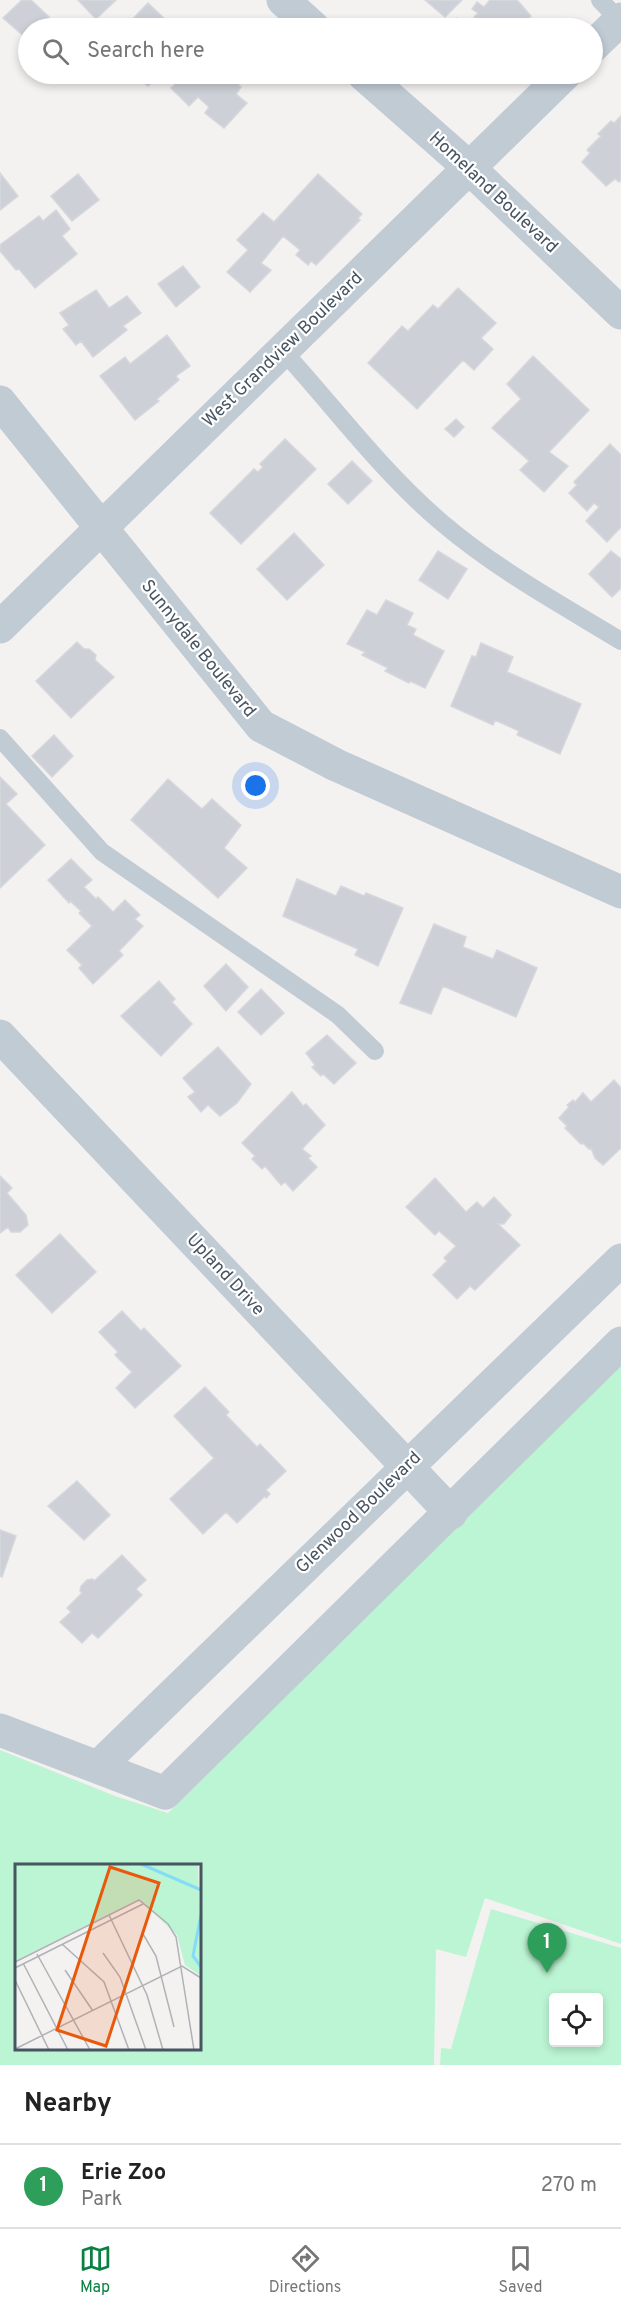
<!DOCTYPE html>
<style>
body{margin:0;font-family:Overpass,sans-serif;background:#f6f6f6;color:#222}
.controls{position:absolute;right:18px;bottom:18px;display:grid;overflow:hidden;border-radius:6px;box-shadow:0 3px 9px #0003}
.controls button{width:54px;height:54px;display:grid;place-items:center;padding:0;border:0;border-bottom:2px solid #e0e0e0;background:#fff;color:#222;font:30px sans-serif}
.you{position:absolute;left:256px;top:786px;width:21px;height:21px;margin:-15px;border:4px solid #fff;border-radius:50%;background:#1a73e8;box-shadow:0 0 0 9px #1a73e833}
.badge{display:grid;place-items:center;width:39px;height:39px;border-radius:50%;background:#0b8043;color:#fff;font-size:20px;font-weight:700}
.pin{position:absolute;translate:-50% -50px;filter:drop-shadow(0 2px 3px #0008)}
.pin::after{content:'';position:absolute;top:32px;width:21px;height:18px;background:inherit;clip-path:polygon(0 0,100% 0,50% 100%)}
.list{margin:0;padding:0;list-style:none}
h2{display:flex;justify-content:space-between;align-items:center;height:78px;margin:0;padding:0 24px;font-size:26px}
h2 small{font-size:20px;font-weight:400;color:#767676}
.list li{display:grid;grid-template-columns:39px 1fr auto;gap:18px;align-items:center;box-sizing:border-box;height:84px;padding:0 24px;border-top:2px solid #e0e0e0}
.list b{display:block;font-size:22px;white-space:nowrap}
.list p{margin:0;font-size:20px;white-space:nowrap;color:#767676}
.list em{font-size:20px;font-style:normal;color:#767676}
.icon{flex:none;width:33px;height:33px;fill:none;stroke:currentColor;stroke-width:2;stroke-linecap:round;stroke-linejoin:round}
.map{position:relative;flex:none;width:621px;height:2065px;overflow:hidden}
.search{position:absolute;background:#fff;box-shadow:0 3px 9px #0003;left:18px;right:18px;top:18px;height:66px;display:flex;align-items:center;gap:15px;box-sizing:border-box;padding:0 21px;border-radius:33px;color:#767676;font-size:22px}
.sheet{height:162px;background:#fff}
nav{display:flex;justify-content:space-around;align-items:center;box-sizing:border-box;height:84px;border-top:2px solid #e0e0e0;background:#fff;font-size:16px;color:#767676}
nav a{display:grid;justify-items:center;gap:3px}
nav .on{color:#0b8043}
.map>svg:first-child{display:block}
</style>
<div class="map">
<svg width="621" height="2065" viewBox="0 0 621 2065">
<rect width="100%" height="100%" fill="#f4f1f1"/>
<path fill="#bcf5d3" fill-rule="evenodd" d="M621,1362V1944L485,1898L466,1957L436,1949L434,2065H0V1750L115,1796L168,1813ZM16,1866H200V2048H16Z
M491,1909L621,1948V2065H440L441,2048L451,2049ZM554,1998H598V2042H554Z"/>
<path fill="#cdd0d6" stroke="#d5d7dd" stroke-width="1.5" d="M22,0H31L49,17L36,28H28V36L26,38L3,18Z
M78,0H116L96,19Z
M425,0H462L445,17Z
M490,0H517L531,16L522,28H445L457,18L467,28L477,20L474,17L478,13L472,9L477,2L484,7Z
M148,3L174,28H124Z
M133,74H160L148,86Z
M186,74H227L241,87L236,94L247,103L224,128L205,113L209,107L198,97L189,106L171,88Z
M621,116V180L619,182L615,179L606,186L582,162L590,153L587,150L601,136L598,134L611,121L614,123Z
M0,173L18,196L0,210Z
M78,174L99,200L72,221L51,196Z
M318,174L362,214L358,218L360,220L316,265L311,261L308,265L296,255L300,250L283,236L261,263L271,270L250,292L227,272L248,250L237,240L263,213L274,222Z
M56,210L70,229L62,236L77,254L35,288L19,269L16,270L0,251V245L39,216L43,221Z
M183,266L200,287L176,307L158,284Z
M458,288L496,323L481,338L493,349L474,370L463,360L417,409L368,363L402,326L408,331L433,305L438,309Z
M96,290L109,308L127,296L141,313L123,326L127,330L93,357L81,341L76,345L63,329L69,325L60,313Z
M167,335L190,366L176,376L179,380L157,399L159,401L135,420L100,376L125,357L130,364Z
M533,356L589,410L549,452L568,466L544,492L520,470L529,461L492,428L521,399L507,384Z
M456,419L464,427L454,437L445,429Z
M285,439L316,469L241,544L210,513L254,469L258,472L263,467L260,464Z
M610,444L621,455V527L607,542L586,521L599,507L594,503L587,511L569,493L577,485L574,482Z
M352,461L372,481L348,504L328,484Z
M294,533L324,565L287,600L257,569Z
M438,551L467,569L448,599L419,580Z
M611,551L621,559V588L612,597L589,574Z
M386,600L413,613L407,625L416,629L413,635L444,651L425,688L410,681L409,683L385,671L388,668L362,655L365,652L347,644L367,610L377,615Z
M77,642L84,649H89L96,655L95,660L114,677L71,718L36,681Z
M481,643L513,657L507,672L581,704L560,754L517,735L519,731L495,720L493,725L451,706L472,656L476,657Z
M54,735L73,756L52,777L32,756Z
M0,777L17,794L6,804L45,845L0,888Z
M168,779L202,809L212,799L241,825L224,848L247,868L218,898L131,820Z
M71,859L92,880L84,887L96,899L98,897L113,912L125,900L140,915L135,919L143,926L119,951L123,955L93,984L79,968L82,965L67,950L92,926L79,913L81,911L70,901L69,903L48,880Z
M297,879L336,896L341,886L364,896L366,893L403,908L378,966L355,955L358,949L283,916Z
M434,924L466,937L463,947L493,959L497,950L537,968L516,1017L443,986L431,1014L400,1003Z
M226,964L248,987L226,1011L204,986Z
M159,981L175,999L172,1002L192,1024L161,1056L121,1016Z
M261,989L284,1013L261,1035L238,1012Z
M327,1035L356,1063L334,1084L323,1074L321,1076L312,1067L315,1065L306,1053Z
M218,1047L251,1084L237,1103L220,1116L208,1105L201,1112L188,1097L195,1092L183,1078Z
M614,1080L621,1088V1148L603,1165L595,1158L591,1148L589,1149L583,1143L581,1144L565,1128L567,1126L559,1118L569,1107L567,1105L573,1100L575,1102L583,1093L591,1102Z
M292,1092L303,1106L306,1104L325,1125L302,1149L311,1156L308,1158L317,1167L293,1191L285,1182L281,1185L265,1166L262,1169L252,1159L255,1156L242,1143Z
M0,1176L12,1188L7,1193L26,1215L28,1225L20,1232H11L8,1227L0,1233Z
M435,1178L466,1212L477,1202L483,1208L494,1197L511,1215L504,1224H498L520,1245L475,1290L470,1286L457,1299L433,1275L447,1261L444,1258L456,1246L439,1231L435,1235L406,1207Z
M60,1234L96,1272L52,1313L16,1275Z
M122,1311L141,1331L144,1328L181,1366L135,1408L116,1388L132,1372L115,1355L118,1352L99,1332Z
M205,1387L229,1412L226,1415L257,1447L260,1444L286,1471L266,1490L270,1494L266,1498L265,1496L237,1523L226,1512L203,1534L170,1499L214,1458L174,1416Z
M77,1481L110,1515L84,1540L48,1506Z
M0,1530L16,1536L2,1577L0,1576Z
M122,1555L146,1580L136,1589L142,1595L98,1638L92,1633L82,1643L60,1622L71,1612L67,1608L82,1593L80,1591L81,1586L87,1580L93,1579L94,1581Z"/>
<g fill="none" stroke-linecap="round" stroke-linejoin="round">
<path stroke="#c1cbd4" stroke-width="18" d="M600,0L621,22
M283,351C335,408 382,472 441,522C496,569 560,604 621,641
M0,738L102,852L338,1015L375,1051"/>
<path stroke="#c1cbd4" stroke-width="33" d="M283,0L314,28
M592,47L621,19
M363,74L464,163L621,313
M0,402L261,726L336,765L621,892
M0,627L565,74
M0,1036L451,1513
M0,1730L165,1793L621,1343
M98,1767L621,1260"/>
</g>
<g text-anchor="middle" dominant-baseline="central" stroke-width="4.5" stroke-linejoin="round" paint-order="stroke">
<g font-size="18" fill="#475461" stroke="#fff">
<text transform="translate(493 193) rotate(43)">Homeland Boulevard</text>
<text transform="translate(283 350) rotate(-44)">West Grandview Boulevard</text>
<text transform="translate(198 649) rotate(51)">Sunnydale Boulevard</text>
<text transform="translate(225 1275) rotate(47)">Upland Drive</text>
<text transform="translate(359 1513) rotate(-44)">Glenwood Boulevard</text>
</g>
</g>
<g transform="translate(15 1864)">
<rect width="186" height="186" fill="#f4f1f1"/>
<path d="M0,0H183L186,112L170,101L162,71L124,35L0,97Z" fill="#bcf5d3"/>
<path fill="none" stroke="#85dcf6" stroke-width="3" d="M126,0L186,26M186,51L178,92L186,103"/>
<path fill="none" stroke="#afb2b7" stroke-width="1.5" d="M94,51L132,131L148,186M128,70L141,92L159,163M47,80L89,118L114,186M88,89L105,113L131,186M22,90L75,186M0,98L124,36L153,60L161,73L179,186M8,99L53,186M0,104L128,40M50,106L78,147M0,116L34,186M0,185L167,102L186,114"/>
<path fill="#e8590c" fill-opacity="0.15" stroke="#e8590c" stroke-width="3" d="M95,3L144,19L91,182L42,166Z"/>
<rect width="186" height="186" fill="none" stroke="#475461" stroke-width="3"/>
</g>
</svg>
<div class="controls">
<button><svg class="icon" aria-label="locate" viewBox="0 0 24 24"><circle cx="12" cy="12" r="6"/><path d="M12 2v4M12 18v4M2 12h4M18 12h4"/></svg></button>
</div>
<div class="you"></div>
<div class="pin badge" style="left:547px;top:1973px;background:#2e9e5b">1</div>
<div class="search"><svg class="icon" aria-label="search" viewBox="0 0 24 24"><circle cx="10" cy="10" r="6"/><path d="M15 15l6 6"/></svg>Search here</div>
</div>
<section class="sheet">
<h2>Nearby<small></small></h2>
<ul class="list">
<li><span class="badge" style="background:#2e9e5b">1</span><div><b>Erie Zoo</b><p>Park</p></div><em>270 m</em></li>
</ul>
</section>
<nav>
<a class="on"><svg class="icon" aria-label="map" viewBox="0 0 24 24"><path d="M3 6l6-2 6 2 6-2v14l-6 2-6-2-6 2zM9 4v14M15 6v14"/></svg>Map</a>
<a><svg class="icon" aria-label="directions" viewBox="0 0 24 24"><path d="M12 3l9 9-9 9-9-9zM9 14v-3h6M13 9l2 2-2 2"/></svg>Directions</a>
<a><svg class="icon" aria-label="saved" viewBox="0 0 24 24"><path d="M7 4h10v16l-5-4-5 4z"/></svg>Saved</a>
</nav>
